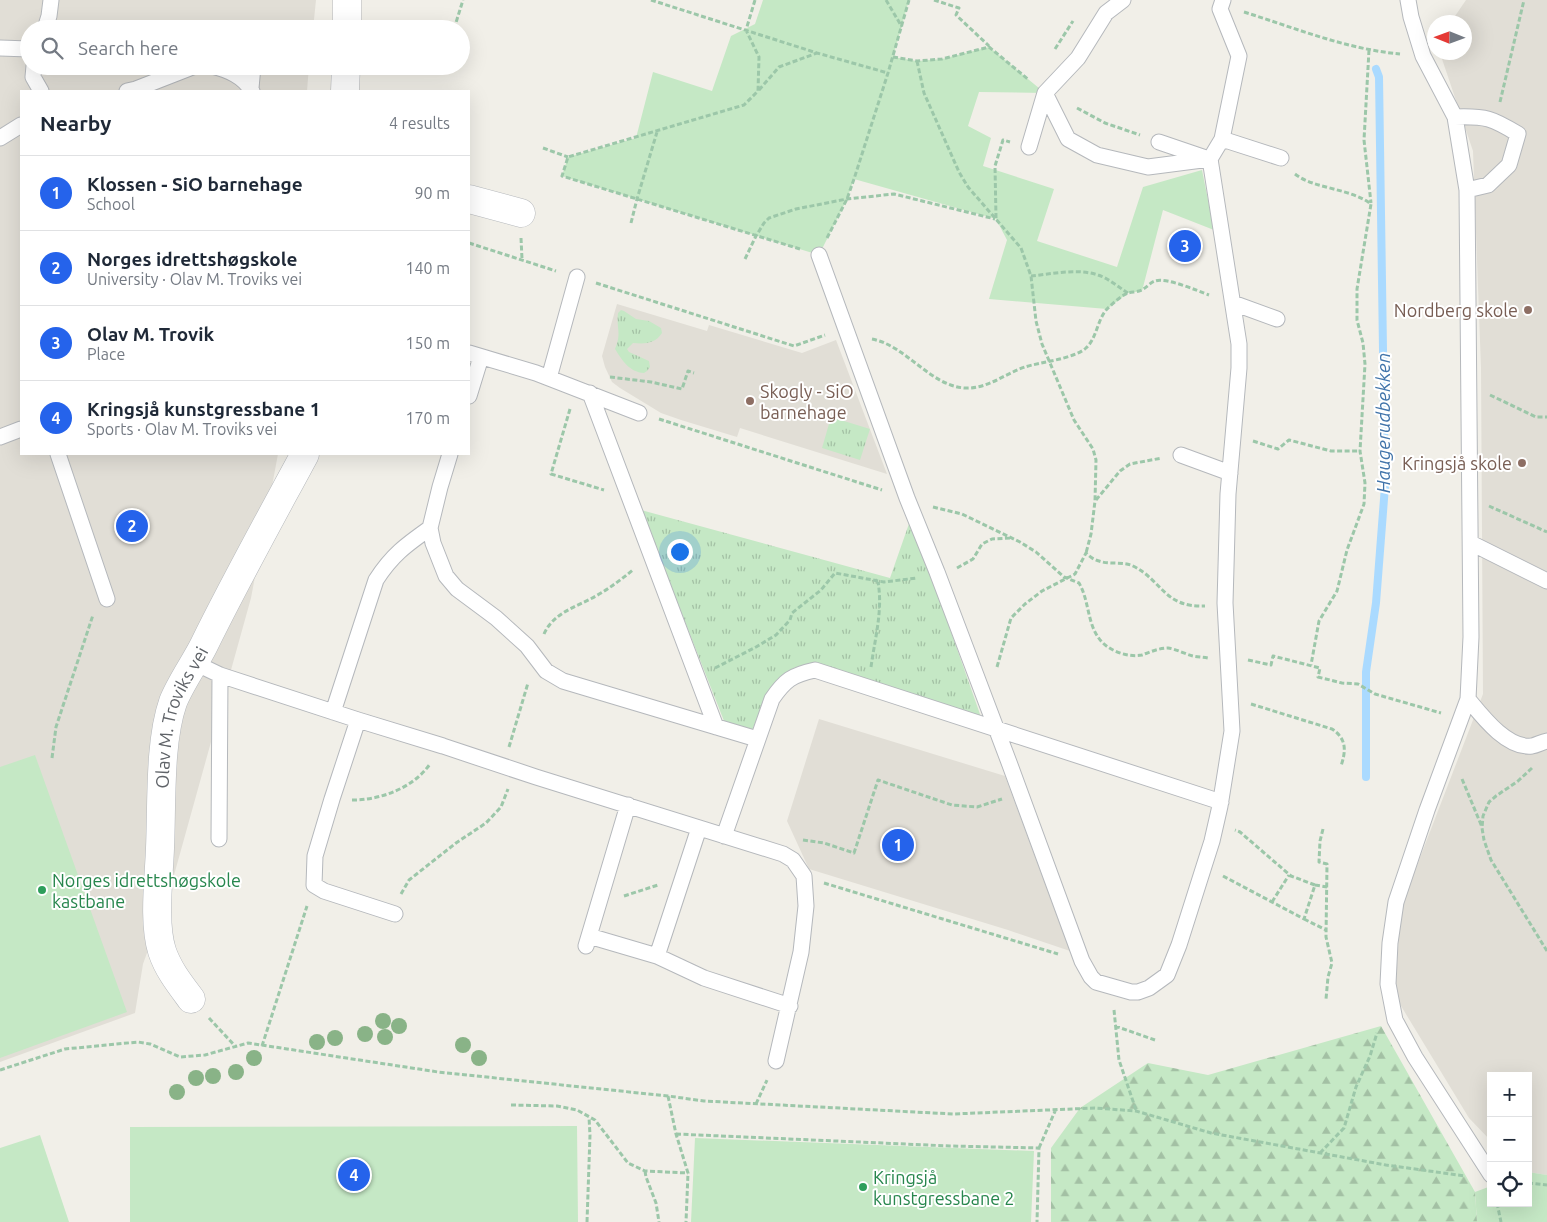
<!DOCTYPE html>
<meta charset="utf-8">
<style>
body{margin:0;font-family:Ubuntu,sans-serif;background:#f2f2f3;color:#1f2937}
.controls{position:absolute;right:15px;bottom:15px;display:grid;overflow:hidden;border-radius:0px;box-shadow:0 5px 20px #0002}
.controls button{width:45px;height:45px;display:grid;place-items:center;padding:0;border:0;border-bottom:1px solid #e0e1e3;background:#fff;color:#1f2937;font:25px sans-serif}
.compass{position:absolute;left:1427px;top:15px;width:45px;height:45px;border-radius:50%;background:#fff;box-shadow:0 5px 20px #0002;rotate:271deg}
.you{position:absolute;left:679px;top:551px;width:18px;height:18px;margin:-12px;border:4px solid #fff;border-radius:50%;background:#1a73e8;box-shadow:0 0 0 8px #1a73e833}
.badge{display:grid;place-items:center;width:32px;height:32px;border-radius:50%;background:#2563eb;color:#fff;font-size:16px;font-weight:700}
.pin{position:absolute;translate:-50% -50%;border:2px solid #fff;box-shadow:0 1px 5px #0006}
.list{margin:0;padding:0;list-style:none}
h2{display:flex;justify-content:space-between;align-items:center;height:65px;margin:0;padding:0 20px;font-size:21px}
h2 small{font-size:16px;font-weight:400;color:#747a83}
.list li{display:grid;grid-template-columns:32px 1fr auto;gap:15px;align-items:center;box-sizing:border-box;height:75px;padding:0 20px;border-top:1px solid #e0e1e3}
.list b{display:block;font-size:19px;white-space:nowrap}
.list p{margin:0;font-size:16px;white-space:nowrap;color:#747a83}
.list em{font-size:16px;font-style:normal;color:#747a83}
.icon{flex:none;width:28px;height:28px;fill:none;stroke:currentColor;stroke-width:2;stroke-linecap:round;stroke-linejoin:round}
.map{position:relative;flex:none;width:1547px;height:1222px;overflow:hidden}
.search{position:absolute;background:#fff;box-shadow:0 5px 20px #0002;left:20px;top:20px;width:450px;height:55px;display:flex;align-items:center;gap:12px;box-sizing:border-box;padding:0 18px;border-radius:28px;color:#747a83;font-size:19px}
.panel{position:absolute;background:#fff;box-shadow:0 5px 20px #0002;left:20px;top:90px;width:450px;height:365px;border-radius:0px}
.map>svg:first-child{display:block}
</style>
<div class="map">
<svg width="1547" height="1222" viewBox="0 0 1547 1222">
<defs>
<pattern id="forest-firs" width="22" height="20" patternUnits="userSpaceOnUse" patternTransform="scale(1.25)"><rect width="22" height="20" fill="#c5e8c5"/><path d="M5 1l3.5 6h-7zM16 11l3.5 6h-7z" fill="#a3c0a4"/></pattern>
<pattern id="park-tufts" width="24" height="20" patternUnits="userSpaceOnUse" patternTransform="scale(1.25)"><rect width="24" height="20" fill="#c5e8c5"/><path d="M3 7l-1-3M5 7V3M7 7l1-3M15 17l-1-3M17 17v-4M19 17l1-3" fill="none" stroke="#a3c0a4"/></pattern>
</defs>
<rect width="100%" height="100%" fill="#f1efe8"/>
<path fill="#e1ded6" d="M0,0H316L313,29H29V66H309L307,91H21V454H278L251,598L171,886L143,964L135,1013L0,1062Z
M1466,0H1547V1175L1528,1172V1076H1491V1141L1469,1118L1395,996L1401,907L1483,694L1481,368L1473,151L1440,53L1464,52V22H1451Z
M617,304L707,331L709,325L802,353L836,340L887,474L740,428L737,437L681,420L661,413L620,388L612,382L605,367L602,356Z
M819,719L1005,776L1070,951L1008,930L809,869L787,821Z"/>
<path fill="#c5e8c5" d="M763,0H909L893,57L917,61L942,59L989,47L1045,93L979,92L968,126L991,138L983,166L1054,189L1037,241L1117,267L1143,187L1202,170L1214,230L1163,210L1142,291L1128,293L1107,309L989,299L1007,240L996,219L854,179L847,199L819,255L562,176L568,157L636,138L653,72L712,91L731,36L755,24Z
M35,755L127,1012L0,1058V767Z
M577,1126L578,1222H130V1127Z
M40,1135L69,1222H0V1148Z
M695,1138L1034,1151L1031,1222H691Z
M1528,1172L1547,1175V1222H1477L1475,1192L1491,1186V1203H1528Z"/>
<path fill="url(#forest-firs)" d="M1381,1026L1475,1192L1477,1222H1051V1148L1080,1108L1148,1063L1208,1075Z"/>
<path fill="url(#park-tufts)" d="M621,310L624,311L636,319L649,321L661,328L662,333C655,344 645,344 633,343L627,349L629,352L649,361L650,367L647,371L644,373C629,372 622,360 615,349C622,333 616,328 618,313Z
M831,417L870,429L860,460L822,448Z
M641,510L890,578L911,518L981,717L818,665C811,666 801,665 794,668C769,680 761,709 751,733L726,726Z"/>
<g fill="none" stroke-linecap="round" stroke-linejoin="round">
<path stroke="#aadaff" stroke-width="8" d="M1366,777V672L1376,603L1385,486L1379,77L1376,69"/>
<defs>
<path id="service" d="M1408,0L1411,17L1423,56L1455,117L1467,190L1471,637L1468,699L1427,810L1396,902L1390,943L1388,984L1395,1020L1415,1057L1491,1175
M45,29L49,16L51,0
M0,48L29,49
M34,66L33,77L41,91
M212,66C228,70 243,76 252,91
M251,88L253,66
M127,91L136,89L195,66
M1045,93L1068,139L1097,155L1148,167L1210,159
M1455,117C1486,116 1492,118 1518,134L1509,165L1488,185L1467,190
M0,138L21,125
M1222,139L1281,158
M1159,142L1206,158
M1029,147L1045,93L1078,58L1106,13L1123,0
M819,255L907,498L937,572L1010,765L1082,961L1091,977L1096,982L1131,992H1138L1149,988L1167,975L1179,945L1212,841L1220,806L1232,731L1225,603L1228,494L1239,368V344L1210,159L1222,139L1239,56L1220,9L1223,0
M1233,303L1277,319
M469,353L536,373L639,413
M549,378L577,277
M590,393L716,727
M469,396L481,357
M0,437L21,429
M58,454L107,599
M450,454L440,487L430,528L433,543L446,576L457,589L496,618L527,646L546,671L563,681L757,739
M1181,455L1230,473
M1471,543L1547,581
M195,663L220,675L358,720L443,746L536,777L783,854L793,860L804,876L806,906L801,952L776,1061
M1468,699C1482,716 1507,749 1532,746C1537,745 1542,742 1547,741
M333,712L376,580C392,555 406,545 430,528
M358,720L332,799L315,856L314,885L324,891L395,914
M724,836L772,699C785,680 792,675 815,670L1221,802
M219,839L220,675
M589,936L657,956L704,978L790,1006
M586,946L628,805
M657,956L699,828"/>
<g id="minor">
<path d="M347,29V0"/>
<path d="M345,91L346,66"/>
<path d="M469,199L521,213"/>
<path id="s1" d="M191,999C179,983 168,969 162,951C153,922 159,878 160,848C162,804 159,742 173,702C180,684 195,663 204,645C236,580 271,517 305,454"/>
</g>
</defs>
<use href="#service" stroke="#b5b8bc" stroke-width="17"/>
<use href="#minor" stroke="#b5b8bc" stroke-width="29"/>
<path stroke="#9cc7a9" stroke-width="3" stroke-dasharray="5 2.5" stroke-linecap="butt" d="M651,0L817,53L888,73
M755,0L746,30L759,57L758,91L744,105L568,157L562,176L800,249
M886,0L902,27
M934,0L959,8L956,15L989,46
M1244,12C1295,28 1346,49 1400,54
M454,29L463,0
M1055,49L1073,21
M1369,50L1364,140L1371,203
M893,57L917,61L942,59L989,47L1029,80
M917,61L924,93L959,172L968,187L1021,248L1031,276L1036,321L1042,344L1074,420L1093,449L1096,460L1095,501L1091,534L1086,553
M759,90L779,67L817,53
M1500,102L1524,0
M1077,108L1105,123L1140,135
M543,148L568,157
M1295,174C1314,189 1350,188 1371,204L1357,289V320L1363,343L1365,364L1360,451L1365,483L1364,504L1347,550L1337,591L1319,621L1311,665
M996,218L995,166L1003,140L1010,142
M631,223L637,199L657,132
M521,238L522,259
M827,238L847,199L854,179L888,73L909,0
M469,243L556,271
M745,259L756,236L764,223L769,218L796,209L847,199L894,194L995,219
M1031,276C1052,274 1077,268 1098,275C1108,278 1118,287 1128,293
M596,283L794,346L825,335
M872,339C907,346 930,386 965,388C988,389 1004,374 1025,367C1040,362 1074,359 1086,348C1097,338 1097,320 1107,309C1112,304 1122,295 1128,293C1132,292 1136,292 1139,291C1146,289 1149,283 1155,281C1166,277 1198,291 1209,295
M610,377L651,382L682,389L688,371L694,373
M1490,395L1536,417H1547
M570,409L551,474L604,490
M659,419L882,490
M1253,441L1278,449L1289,440L1331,451H1360
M1096,500L1120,471L1130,464L1162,458
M1489,506L1547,532
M933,507L962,514L1020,542L1036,552L1064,577L1079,583C1089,600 1087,621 1098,637C1106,650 1127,658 1142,655C1150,652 1159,648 1168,648C1176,649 1185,654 1193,656C1198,657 1203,657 1208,658
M957,568L973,559L982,544L992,539L1011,538
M544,634C553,613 576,607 596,596C610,588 622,579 634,569
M1248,660L1271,665L1273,656L1320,668L1318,677L1342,683L1358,684L1375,694L1441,713
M871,667C875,638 883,610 878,582
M997,667L1011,618L1025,604L1042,591L1075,574L1086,553C1089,556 1094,560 1099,561C1110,565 1123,561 1133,566C1162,580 1164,608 1205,606
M715,668L756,647L776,635L790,620L792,613L821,590L835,573L884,582L917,578
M1251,704L1332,729C1347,739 1346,751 1341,766
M509,747L528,683
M52,758L56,727L93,615
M1532,768L1518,781L1496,796L1489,802L1483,816L1482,828L1484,840L1491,860L1547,951
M1462,779L1482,827
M352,800C381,800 413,788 430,764
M1323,829L1320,841L1319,862L1327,864L1326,937L1332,963L1328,977L1326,999
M803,840L824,843L854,853L878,780L952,805L977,807L1002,799
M1223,876L1304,919L1315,885L1291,876L1240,832L1235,830
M824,883L1058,954
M1315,885L1327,887
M401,894L409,880L456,843L486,823L501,807L508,789
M624,896L658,885
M1272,902L1289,875
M1304,919L1326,930
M1114,1010L1119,1060L1136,1110
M209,1018L236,1047
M1115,1026L1155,1040
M262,1046L307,906
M0,1070L65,1049L138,1042L150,1044L180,1057L205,1055L248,1043L438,1072L668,1096L704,1101L953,1114L1095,1108L1136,1111L1211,1133L1386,1165L1465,1176
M668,1096L676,1134L688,1173L686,1222
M756,1104L767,1080
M511,1105L557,1106L577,1110L595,1120L628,1163L645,1171L688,1173
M676,1134L950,1146L1039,1148L1037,1222
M1039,1148L1056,1109
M1320,1153L1344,1128L1356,1087L1370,1056L1377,1033
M645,1171L646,1177L656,1203L659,1222
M1528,1183L1547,1185
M1497,1203L1501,1222
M587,1222L590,1135L589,1117"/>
<use href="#service" stroke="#fff" stroke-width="15"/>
<use href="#minor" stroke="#fff" stroke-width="28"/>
</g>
<g fill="#89b387">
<circle cx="383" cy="1021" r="8"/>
<circle cx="399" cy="1026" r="8"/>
<circle cx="365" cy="1034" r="8"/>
<circle cx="385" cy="1037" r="8"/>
<circle cx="335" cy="1038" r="8"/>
<circle cx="317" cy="1042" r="8"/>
<circle cx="463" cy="1045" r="8"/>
<circle cx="254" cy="1058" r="8"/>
<circle cx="479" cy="1058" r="8"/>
<circle cx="236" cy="1072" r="8"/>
<circle cx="213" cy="1076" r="8"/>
<circle cx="196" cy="1078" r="8"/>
<circle cx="177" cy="1092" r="8"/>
</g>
<g fill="#8d6e63" stroke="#fff" stroke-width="2">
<circle cx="1528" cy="310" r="5"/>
<circle cx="750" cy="401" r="5"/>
<circle cx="1522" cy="463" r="5"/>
</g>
<g fill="#2e9e5b" stroke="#fff" stroke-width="2">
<circle cx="42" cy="890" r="5"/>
<circle cx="863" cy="1187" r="5"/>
</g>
<g text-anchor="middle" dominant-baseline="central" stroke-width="4" stroke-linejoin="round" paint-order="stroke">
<g font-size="18" fill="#785e54" stroke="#fff" text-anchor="end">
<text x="1518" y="310">Nordberg skole</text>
<text x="760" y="391" text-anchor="start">Skogly - SiO<tspan x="760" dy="21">barnehage</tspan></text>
<text x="1512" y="463">Kringsjå skole</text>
</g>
<g font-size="18" fill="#5f6368" stroke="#fff">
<text stroke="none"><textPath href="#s1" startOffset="294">Olav M. Troviks vei</textPath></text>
</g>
<g font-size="18" fill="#27864d" stroke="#fff" text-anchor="start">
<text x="52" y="880">Norges idrettshøgskole<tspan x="52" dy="21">kastbane</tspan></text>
<text x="873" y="1177">Kringsjå<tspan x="873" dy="21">kunstgressbane 2</tspan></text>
</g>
<g font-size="19" font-style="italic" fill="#4174aa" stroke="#fff">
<text transform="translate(1383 423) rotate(-90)">Haugerudbekken</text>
</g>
</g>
</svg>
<div class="controls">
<button>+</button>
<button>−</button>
<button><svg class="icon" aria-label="locate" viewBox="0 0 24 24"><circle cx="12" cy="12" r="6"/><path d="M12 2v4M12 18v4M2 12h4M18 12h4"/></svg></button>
</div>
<svg class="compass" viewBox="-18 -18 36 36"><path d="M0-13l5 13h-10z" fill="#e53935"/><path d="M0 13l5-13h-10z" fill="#747a83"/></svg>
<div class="you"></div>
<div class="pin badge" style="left:898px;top:845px">1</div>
<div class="pin badge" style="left:132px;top:526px">2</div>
<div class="pin badge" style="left:1185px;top:246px">3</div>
<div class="pin badge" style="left:354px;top:1175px">4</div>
<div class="search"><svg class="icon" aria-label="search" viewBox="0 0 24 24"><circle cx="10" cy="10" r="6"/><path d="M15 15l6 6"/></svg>Search here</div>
<section class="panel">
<h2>Nearby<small>4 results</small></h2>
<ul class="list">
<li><span class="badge">1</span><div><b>Klossen - SiO barnehage</b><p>School</p></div><em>90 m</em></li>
<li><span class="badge">2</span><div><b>Norges idrettshøgskole</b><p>University · Olav M. Troviks vei</p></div><em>140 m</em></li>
<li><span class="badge">3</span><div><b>Olav M. Trovik</b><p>Place</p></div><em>150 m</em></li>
<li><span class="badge">4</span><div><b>Kringsjå kunstgressbane 1</b><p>Sports · Olav M. Troviks vei</p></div><em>170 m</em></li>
</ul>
</section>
</div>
